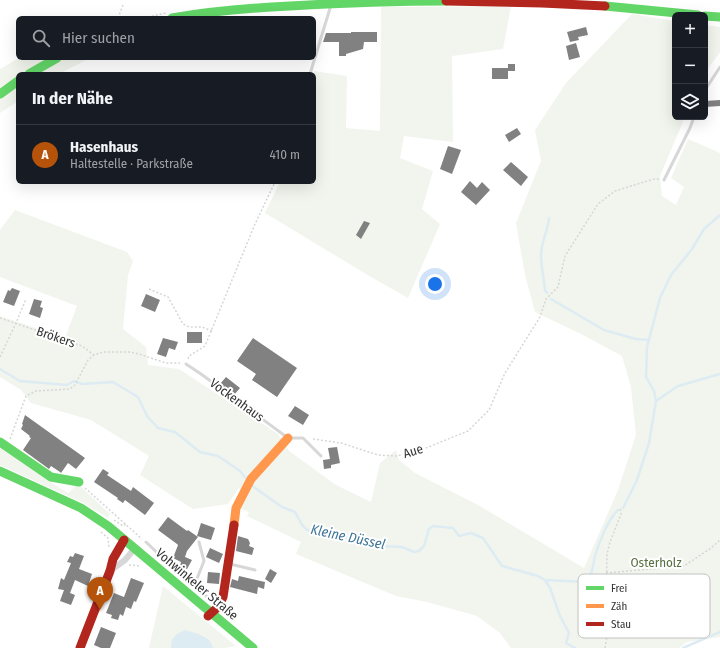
<!DOCTYPE html>
<html lang="de">
<meta charset="utf-8">
<style>
body{margin:0;font-family:"Fira Sans Condensed",sans-serif;background:#242831;color:#f1f3f6}
.controls{position:absolute;right:12px;top:12px;display:grid;overflow:hidden;border-radius:6px;box-shadow:0 4px 16px #0002}
.controls button{width:36px;height:36px;display:grid;place-items:center;padding:0;border:0;border-bottom:1px solid #363941;background:#171b24;color:#f1f3f6;font:20px sans-serif}
.you{position:absolute;left:435px;top:284px;width:14px;height:14px;margin:-10px;border:3px solid #fff;border-radius:50%;background:#1a73e8;box-shadow:0 0 0 6px #1a73e833}
.badge{display:grid;place-items:center;width:26px;height:26px;border-radius:50%;background:#b45309;color:#fff;font-size:13px;font-weight:700}
.pin{position:absolute;translate:-50% -33px;filter:drop-shadow(0 1px 2px #0008)}
.pin::after{content:'';position:absolute;top:21px;width:14px;height:12px;background:inherit;clip-path:polygon(0 0,100% 0,50% 100%)}
.list{margin:0;padding:0;list-style:none}
h2{display:flex;justify-content:space-between;align-items:center;height:52px;margin:0;padding:0 16px;font-size:17px}
h2 small{font-size:13px;font-weight:400;color:#9ea1a6}
.list li{display:grid;grid-template-columns:26px 1fr auto;gap:12px;align-items:center;box-sizing:border-box;height:60px;padding:0 16px;border-top:1px solid #363941}
.list b{display:block;font-size:15px;white-space:nowrap}
.list p{margin:0;font-size:13px;white-space:nowrap;color:#9ea1a6}
.list em{font-size:13px;font-style:normal;color:#9ea1a6}
.icon{flex:none;width:22px;height:22px;fill:none;stroke:currentColor;stroke-width:2;stroke-linecap:round;stroke-linejoin:round}
.map{position:relative;flex:none;width:720px;height:648px;overflow:hidden}
.search{position:absolute;background:#171b24;box-shadow:0 4px 16px #0002;left:16px;top:16px;width:300px;height:44px;display:flex;align-items:center;gap:10px;box-sizing:border-box;padding:0 14px;border-radius:6px;color:#9ea1a6;font-size:15px}
.panel{position:absolute;background:#171b24;box-shadow:0 4px 16px #0002;left:16px;top:72px;width:300px;height:112px;border-radius:6px}
.map>svg:first-child{display:block}
</style>
<div class="map">
<svg width="720" height="648" viewBox="0 0 720 648">
<rect width="100%" height="100%" fill="#fff"/>
<path fill="#f1f5ed" d="M511,6L503,49L452,56L453,142L404,136L400,158L433,171L422,209L440,224L408,298L371,277L265,213L280,182H314V71L347,76L346,128L380,131L381,7Z
M632,14L675,21V117H685L660,176L662,196L676,205L684,187L671,178L688,139L720,153V637L687,642L679,648H511L500,633L477,616L427,602L396,596L296,554L301,542L247,516L249,512L239,508L245,492L239,488L228,504L193,509L140,475L149,456L91,420L31,403L21,390L0,377V316L65,338L77,306L0,277V230L15,210L127,252L133,261L128,275L123,329L146,347L148,365L179,369L278,434L289,451L336,485L371,502L380,463L396,450L399,460L415,473L478,505L584,568L618,490L636,435L631,387L622,356L581,334L535,312L525,275L516,223L541,161L535,130L566,83Z
M705,25L720,27V52L705,73Z
M19,58H90L59,74H18V101L0,113V69Z
M0,445L52,483L68,493L78,484L110,514L108,518L83,503L0,465Z
M163,586L236,646L225,648H149Z"/>
<path fill="#ddebf3" d="M185,630C195,633 211,636 213,648H171C171,637 176,634 185,630Z"/>
<g fill="none" stroke-linecap="round" stroke-linejoin="round">
<path stroke="#ddebf3" stroke-width="2.5" d="M547,293L545,290C544,279 541,267 541,255C541,242 548,231 549,218
M551,299L604,330L636,339L649,340
M0,369L20,381L67,385L74,381L82,384L113,382L138,397L147,416L158,428L175,432L200,452L218,456L240,471L248,481
M656,401L678,386L720,374
M251,485L282,507L295,512C300,520 299,523 307,530H317L336,536L370,542L382,546L402,547L414,552L419,551L424,546L429,529L433,526L453,528L459,536L471,533L483,538L502,566L538,576L545,580L550,588L560,616L569,633L566,643L575,648
M623,508L637,480L649,443L656,401L654,391L646,377L647,347L660,298L671,275L692,249L704,229L720,215
M545,580L586,582C593,575 593,564 595,556C599,543 608,519 618,510
M683,648L720,632"/>
</g>
<path fill="#818181" d="M586,27L588,35L578,37L579,40L570,42L567,32Z
M351,32H377V42H364L363,49L346,54V56H339V42H323L326,33H351Z
M576,43L580,57L569,60L566,46Z
M508,64H515V71H508V79H492V68H508Z
M720,100V106L705,107V101Z
M517,128L521,134L509,142L505,135Z
M448,146L461,150L452,174L440,169Z
M511,162L528,177L521,186L503,170Z
M470,181L477,188L482,182L490,190L476,205L461,192Z
M364,221L370,223L361,239L356,235Z
M12,288L20,291L14,306L3,302L8,290L10,291Z
M146,294L160,300L155,312L141,306Z
M34,299L42,301L40,307L43,308L40,318L29,314Z
M187,332H202V343H187Z
M163,338L178,342L175,350L169,348L166,357L157,354Z
M253,338L297,368L277,397L252,380L256,374L237,361Z
M226,377L240,388L234,395L220,384Z
M295,406L309,415L303,425L288,416Z
M25,415L85,458L76,469L68,463L61,473L60,472L51,466L49,469L23,450L31,438L29,437L30,436L21,429L23,425L22,424Z
M337,447L340,463L331,465V468L324,469L323,460L330,459L328,448Z
M103,469L109,473L107,475L131,491L133,487L154,503L145,515L125,500L123,503L117,499L118,498L94,482Z
M168,517L187,531L188,530L198,537L187,551L185,557L192,560L187,569L180,566L181,562L173,558L178,545L177,544L158,530Z
M201,523L215,528L211,540L197,536Z
M238,536L248,539L250,543L249,546L254,548L252,555L236,551Z
M210,548L223,554L219,563L206,557Z
M75,553L84,556L79,569L92,574L88,586L75,580L70,593L75,595L71,605L60,601L64,590L58,589L61,578L64,580L71,563L67,562L70,556L73,557Z
M270,569L277,573L271,583L265,579Z
M208,572L220,573L219,584L207,583Z
M239,576L265,582L264,589L258,587L257,594L230,587L232,579L238,581Z
M131,578L144,583L136,602L134,601L131,609L126,607L123,616L120,614L118,620L111,618L112,615L106,613L114,593L124,597Z
M101,627L116,633L110,648H101L94,645Z"/>
<g fill="none" stroke-linecap="round" stroke-linejoin="round">
<path stroke="#d6d6d6" stroke-width="1.5" stroke-dasharray="2 2" stroke-linecap="butt" d="M118,18L123,5
M144,18L166,13
M149,289L168,297L183,324L189,327H202L212,331
M0,318L82,346L94,355
M0,357L16,323L26,299
M188,359L189,356L205,346L255,224L275,182
M10,439L26,396L36,391L70,389L75,385L88,360L94,355L103,352H130L139,354L166,363H180
M313,439L341,443L378,455L396,456L416,452L468,431L489,410L505,373L540,317L546,299L558,287L565,256L598,204L615,191L654,179H659
M85,488L142,539
M114,520L123,526L126,524
M101,532L108,538L109,548
M129,565L141,566
M606,573L684,566L711,548L720,540
M605,648L608,630L606,607L607,554L610,542L621,514L620,507"/>
<path stroke="#d7d7d7" stroke-width="3" d="M310,74L331,5
M705,90L720,67
M664,180L690,128L694,117
M186,364L201,374L288,438H303L321,456
M146,542L175,570L218,606
M230,564L255,570
M194,586L204,561L199,542"/>
<path stroke="#d7d7d7" stroke-width="6" d="M110,571L125,560L135,548"/>
<path stroke="#63d668" stroke-width="9" d="M605,6L698,15
M705,16L720,17
M172,18C211,11 250,8 290,6C342,3 394,1 446,1
M29,74L57,58
M0,94L18,81
M0,442L51,477L79,482
M0,471L81,508L108,526L253,648"/>
<path stroke="#ff974d" stroke-width="9" d="M234,525L236,508L251,479L288,438"/>
<path stroke="#b3261e" stroke-width="9" d="M446,1L542,3L605,6
M208,616L219,606L223,597L234,525
M80,648L110,571L113,559L124,540"/>
</g>
<g text-anchor="middle" dominant-baseline="central" stroke-width="4" stroke-linejoin="round" paint-order="stroke">
<g font-size="13" fill="#333" stroke="#fff">
<text transform="translate(56 337) rotate(19)">Brökers</text>
<text transform="translate(237 400) rotate(36)">Vockenhaus</text>
<text transform="translate(413 451) rotate(-17)">Aue</text>
<text transform="translate(197 584) rotate(40)">Vohwinkeler Straße</text>
</g>
<g font-size="13" fill="#56703f" stroke="#fff">
<text x="656" y="562">Osterholz</text>
</g>
<g font-size="14" font-style="italic" fill="#3f7597" stroke="#fff">
<text transform="translate(348 537) rotate(12)">Kleine Düssel</text>
</g>
</g>
<rect x="578" y="574" width="132" height="64" rx="6" fill="#fff" stroke="#c2c2c2" stroke-width="1"/>
<rect x="586" y="586" width="18" height="4" fill="#63d668"/>
<rect x="586" y="604" width="18" height="4" fill="#ff974d"/>
<rect x="586" y="622" width="18" height="4" fill="#b3261e"/>
<g font-size="11" fill="#333">
<text x="611" y="592">Frei</text>
<text x="611" y="610">Zäh</text>
<text x="611" y="628">Stau</text>
</g>
</svg>
<div class="controls">
<button>+</button>
<button>−</button>
<button><svg class="icon" aria-label="layers" viewBox="0 0 24 24"><path d="M12 4l9 5-9 5-9-5zM3 14l9 5 9-5"/></svg></button>
</div>
<div class="you"></div>
<div class="pin badge" style="left:100px;top:610px">A</div>
<div class="search"><svg class="icon" aria-label="search" viewBox="0 0 24 24"><circle cx="10" cy="10" r="6"/><path d="M15 15l6 6"/></svg>Hier suchen</div>
<section class="panel">
<h2>In der Nähe<small></small></h2>
<ul class="list">
<li><span class="badge">A</span><div><b>Hasenhaus</b><p>Haltestelle · Parkstraße</p></div><em>410 m</em></li>
</ul>
</section>
</div>
